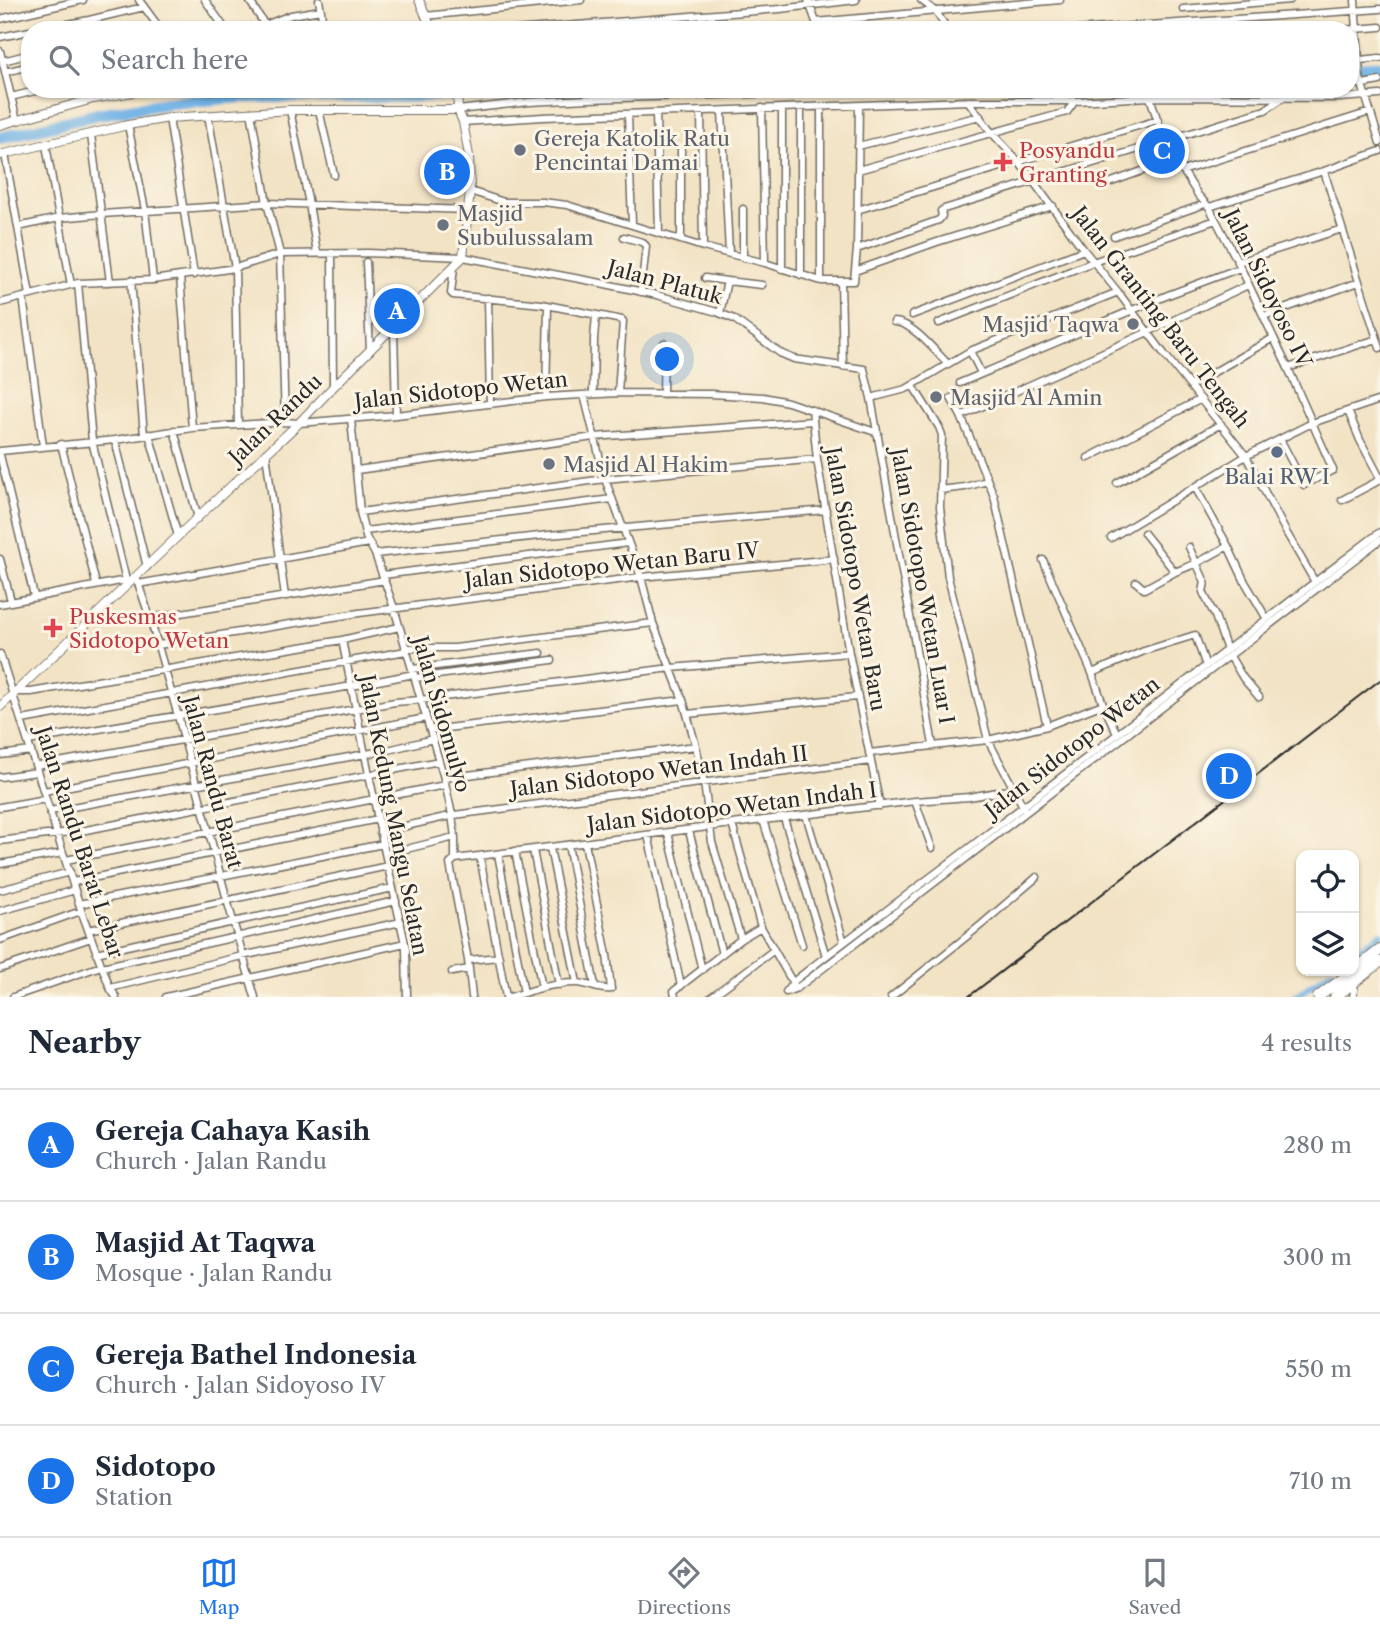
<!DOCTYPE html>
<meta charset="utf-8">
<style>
body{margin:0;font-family:"Libre Caslon Text",serif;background:#f6f6f7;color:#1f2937}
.controls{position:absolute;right:21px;bottom:21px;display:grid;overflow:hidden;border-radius:14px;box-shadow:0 2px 5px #0004}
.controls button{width:63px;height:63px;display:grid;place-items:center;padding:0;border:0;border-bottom:2px solid #e0e1e3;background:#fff;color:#1f2937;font:35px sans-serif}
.you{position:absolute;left:668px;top:360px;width:24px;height:24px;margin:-18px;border:5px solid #fff;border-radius:50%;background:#1a73e8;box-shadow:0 0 0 10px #1a73e833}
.badge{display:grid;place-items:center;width:46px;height:46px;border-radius:50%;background:#1a73e8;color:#fff;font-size:23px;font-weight:700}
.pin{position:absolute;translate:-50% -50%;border:4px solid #fff;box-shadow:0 2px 7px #0006}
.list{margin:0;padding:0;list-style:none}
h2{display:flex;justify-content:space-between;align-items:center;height:91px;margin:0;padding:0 28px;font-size:30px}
h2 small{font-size:23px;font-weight:400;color:#747a83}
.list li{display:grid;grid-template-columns:46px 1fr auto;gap:21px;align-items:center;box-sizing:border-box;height:112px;padding:0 28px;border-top:2px solid #e0e1e3}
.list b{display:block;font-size:26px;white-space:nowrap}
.list p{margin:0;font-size:23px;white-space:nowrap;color:#747a83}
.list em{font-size:23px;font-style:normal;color:#747a83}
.icon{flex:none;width:38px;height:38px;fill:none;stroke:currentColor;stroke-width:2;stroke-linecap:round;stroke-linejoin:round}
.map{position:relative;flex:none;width:1380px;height:997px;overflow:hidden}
.search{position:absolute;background:#fff;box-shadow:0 2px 5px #0004;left:21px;right:21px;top:21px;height:77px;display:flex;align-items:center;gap:18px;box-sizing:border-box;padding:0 24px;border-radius:28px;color:#747a83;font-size:26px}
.sheet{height:539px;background:#fff}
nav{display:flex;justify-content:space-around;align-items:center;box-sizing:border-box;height:98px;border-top:2px solid #e0e1e3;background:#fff;font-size:19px;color:#747a83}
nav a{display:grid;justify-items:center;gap:4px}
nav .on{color:#1a73e8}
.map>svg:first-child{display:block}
</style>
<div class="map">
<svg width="1380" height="997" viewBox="0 0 1380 997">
<rect width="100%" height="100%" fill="#fcf5e5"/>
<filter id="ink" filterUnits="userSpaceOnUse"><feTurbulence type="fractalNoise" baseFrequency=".0143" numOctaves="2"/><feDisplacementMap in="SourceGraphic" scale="14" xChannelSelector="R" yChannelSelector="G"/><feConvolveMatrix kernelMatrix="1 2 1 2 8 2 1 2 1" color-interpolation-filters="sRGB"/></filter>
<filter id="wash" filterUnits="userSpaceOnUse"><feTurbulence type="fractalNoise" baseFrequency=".00686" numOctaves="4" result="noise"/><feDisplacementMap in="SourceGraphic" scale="28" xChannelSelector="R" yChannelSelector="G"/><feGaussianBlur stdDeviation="1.57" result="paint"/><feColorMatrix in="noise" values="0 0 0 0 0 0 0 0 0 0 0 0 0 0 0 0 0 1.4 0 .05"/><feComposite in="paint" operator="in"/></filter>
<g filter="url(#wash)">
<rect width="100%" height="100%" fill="#f2e3c5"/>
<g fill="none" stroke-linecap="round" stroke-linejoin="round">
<path stroke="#71b2e5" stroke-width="7" d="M1354,954L1380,934
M1295,997L1331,971"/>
<path stroke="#71b2e5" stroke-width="12" d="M1350,69L1380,66
M0,138L98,114L167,103L242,97H402L589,89"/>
</g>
</g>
<g filter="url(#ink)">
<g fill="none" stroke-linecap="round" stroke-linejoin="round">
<defs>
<path id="minor" d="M139,0L161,30
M205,0L226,30
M249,0L268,30
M319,0L324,30
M808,0L816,22L1060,0
M921,0L936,12L948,30
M1355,0L1360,78L1380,143
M1183,9L1290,0
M425,16L581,0
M0,19L83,0
M265,25L291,15L321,10
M37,30L89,20L144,7
M140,30L158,26
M514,30L780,9L856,0
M948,30L965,29
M1076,30L1380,9
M1342,30L1380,27
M0,37L30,31
M0,51L17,121
M3,61L30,54
M1350,61L1380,58
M5,72L30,66
M1350,84H1362L1380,81
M11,97L43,89
M1150,97L1164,140L1198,195L1209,207L1238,262L1288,368L1333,470L1304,485L1280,439
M968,101L991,132L1019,162L1084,250L1118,292L1165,355L1246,456L1286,532L1315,582
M762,108L765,263
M290,110L309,204L317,253
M319,110L334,175
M458,110L529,102L588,99L905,89
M722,111L729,253
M251,112L267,203L280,254L285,422
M701,112L703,247
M656,114L659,233
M208,115L235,268L238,425
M628,115L632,224
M169,118L194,275
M463,122L543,117L968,101H1075L1150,97L1340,98L1380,95
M128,125L145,210L153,280
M91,135L110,282
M46,145L71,285
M858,146L980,116
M681,150V240
M5,154L30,295
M858,170L1067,112L1075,101
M1182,171L1370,112
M1324,171L1380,348
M1109,183L1175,159
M470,191L504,202H543L567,205L703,247L765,263L821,281H854L857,249L859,106
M1209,207L1324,171L1380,151
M857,210L1158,120
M18,227L59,218L102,214L267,203L468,210
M1114,236L1205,204
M624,237L642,242L646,246L641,292
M857,249L939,220L942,216L941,211L944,209L1265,110L1281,99
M332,253L333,387
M743,258V209
M366,262L370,351
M1238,262L1342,229
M454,268L451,293L453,295L542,304L622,320L623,321L618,393
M782,269V109
M855,271L937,242L1053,206
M801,275V108
M180,277L192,428
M705,278L727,281
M131,280L144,435
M821,281V108
M841,281L843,367
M78,283L92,441L126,580
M23,297L43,446
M488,298L490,404
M0,303L78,283L153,280L235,268L280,254L368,253L463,257L596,282L657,295L717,312L734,319L780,353L794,359L864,369L871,398L933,745
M720,313L727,281L762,285
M912,315L1084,250
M1264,316L1359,282
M894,322C912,322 935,351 948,364
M939,323L1093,262L1216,220
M394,328L396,415
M970,351L981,373
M1288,368L1377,339
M960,383L1168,295L1240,268
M913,386L939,427L942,435L940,507L948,577L988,740L1025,810
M1190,386L1273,338
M593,394L594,339L596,315
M663,394L664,343
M584,395L605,479L641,577L653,623L683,700L696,746L704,783L712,842L741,939
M546,397L548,306
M871,398L906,389L970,351L1118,292
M951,398L961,416L994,496L1047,726
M812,410L817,459L849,653L880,806
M1348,411L1360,440L1380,478
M961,416L1148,332L1248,285
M351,419L360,512L366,537L375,554L394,608L444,778L452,815L455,837V859L450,864L468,960L472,997
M174,430L198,518
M149,434L178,536
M115,440L147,567
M61,444L96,584
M0,451L115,440L192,428L285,422L299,423L396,415L546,397L618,393L711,394L763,397L788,402L878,433
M266,453L285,597
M0,455L34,596
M1088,458L1201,399
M357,470L594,437L813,421
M1117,483L1221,424
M1195,487L1228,546L1245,582L1267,619
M940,490L965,487L987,481
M1342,500L1380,480
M360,512L605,479L817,459
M365,531L612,499
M1380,532L969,848L826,956L793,982L786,992L797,988L813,976L1380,540
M1111,538L1246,456L1312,423L1380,400
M1189,547L1205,582L1203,592L1215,616L1227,650
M375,554L549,535L826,510
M0,559L11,601
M1043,560L1092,673L1103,704L1117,734
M1175,572L1197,563L1228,546
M383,575L628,543
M136,577L150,618L178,716L227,900L255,997
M1136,582L1144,589L1175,572L1144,533
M138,584L369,543
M0,604L126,580V584
M150,618L385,580
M342,640L383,844L406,948L407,997
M158,645L359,613L641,577L834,559
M405,648H455L653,623
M0,654L83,916L110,988L116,997
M1230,656L1243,678L1259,697
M412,669L541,653
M1092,673L1144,651L1195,635L1206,666
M415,678L552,660
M16,692H31L342,640L399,627
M687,714L857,697
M22,720L406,651
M430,730L683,700
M28,741L352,686L414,674
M869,753L988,740L1047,726L1103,704
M0,755L31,751
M36,766L395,702L420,700L671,668L849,653
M0,777L37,772
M444,778L696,746
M44,791L426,718
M915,801L932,848
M0,807L46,799
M50,811L388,750L433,739
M806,815L844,942
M784,818L826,956
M763,820L802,945
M732,824L761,927L794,985
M689,831L722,954
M380,832L454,815L871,761
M668,833L702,970
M648,835L681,986
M0,841L86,830L439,761
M568,845L595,986
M550,848L577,983
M533,850L559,985
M515,851L542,988
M386,854L455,837
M498,854L524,993
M480,857L506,997
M455,859L915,801L969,797L1014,789
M66,860L445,785
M0,864L63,853
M73,882L378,819
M0,890L70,872
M79,904L383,844
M0,911L75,890
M88,930L388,866
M0,940L81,911
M96,953L233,922L393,888
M468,960L499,957
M102,967L396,901
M0,969L91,938
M452,972L469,969
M110,988L242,956L401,922
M13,997L101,966
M166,997L405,943
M510,997C531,991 555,982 578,983C589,984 601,991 611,989L607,955L585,843
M675,997L674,991L741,939L761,927
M711,997L774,950
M891,997L981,925L1037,877
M1353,997L1355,982"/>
<path id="tertiary" d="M419,0L432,30
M0,125L93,99L150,89
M0,155L128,125L169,118L290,110H458
M0,707L200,515L299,423L333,387L463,257L470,191L469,156L463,122L458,110L457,89"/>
<path id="trunk" d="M1354,970L1380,950
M1318,997L1353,971
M1335,997L1380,962"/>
</defs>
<use href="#minor" stroke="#716b61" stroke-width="9"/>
<use href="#tertiary" stroke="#716b61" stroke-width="10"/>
<use href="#trunk" stroke="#716b61" stroke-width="12"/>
<use href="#minor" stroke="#fff" stroke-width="6"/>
<use href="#tertiary" stroke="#fff" stroke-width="8"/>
<use href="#trunk" stroke="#fff" stroke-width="10"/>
<path stroke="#2b2b2b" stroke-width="2" d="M968,997L1380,680"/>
</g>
</g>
<g fill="#6b7280" stroke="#fcf5e5" stroke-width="2.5">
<circle cx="520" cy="150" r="7"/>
<circle cx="443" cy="225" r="7"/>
<circle cx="1133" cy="324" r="7"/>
<circle cx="936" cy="397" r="7"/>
<circle cx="549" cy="464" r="7"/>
</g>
<g fill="#e0444e" stroke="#fcf5e5" stroke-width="2.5">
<path d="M999.5 151.5h7v7h7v7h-7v7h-7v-7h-7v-7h7z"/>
<path d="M49.5 617.5h7v7h7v7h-7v7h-7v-7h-7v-7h7z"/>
</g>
<circle fill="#5c6f8a" stroke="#fcf5e5" stroke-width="2.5" cx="1277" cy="452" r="7"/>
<g text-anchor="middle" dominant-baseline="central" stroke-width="6" stroke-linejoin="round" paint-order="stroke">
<g font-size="21" fill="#5b616d" stroke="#fcf5e5" text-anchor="start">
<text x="534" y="138">Gereja Katolik Ratu<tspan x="534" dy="24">Pencintai Damai</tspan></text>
<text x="457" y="213">Masjid<tspan x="457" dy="24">Subulussalam</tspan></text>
<text x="1119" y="324" text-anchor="end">Masjid Taqwa</text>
<text x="950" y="397">Masjid Al Amin</text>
<text x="563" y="464">Masjid Al Hakim</text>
</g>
<g font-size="21" fill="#be3a42" stroke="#fcf5e5" text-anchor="start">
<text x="1019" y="150">Posyandu<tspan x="1019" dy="24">Granting</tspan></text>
<text x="69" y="616">Puskesmas<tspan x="69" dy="24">Sidotopo Wetan</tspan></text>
</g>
<g font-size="21" fill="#2b2b2b" stroke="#fcf5e5">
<text transform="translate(665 282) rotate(15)">Jalan Platuk</text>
<text transform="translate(1268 288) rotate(64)">Jalan Sidoyoso IV</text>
<text transform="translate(1161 317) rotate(52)">Jalan Granting Baru Tengah</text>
<text transform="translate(461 390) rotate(-6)">Jalan Sidotopo Wetan</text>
<text transform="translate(275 419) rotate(-44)">Jalan Randu</text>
<text transform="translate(612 565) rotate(-6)">Jalan Sidotopo Wetan Baru IV</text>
<text transform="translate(856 579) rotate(80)">Jalan Sidotopo Wetan Baru</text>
<text transform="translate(923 586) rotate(80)">Jalan Sidotopo Wetan Luar I</text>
<text transform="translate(442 714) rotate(74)">Jalan Sidomulyo</text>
<text transform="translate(1072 747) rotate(-38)">Jalan Sidotopo Wetan</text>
<text transform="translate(659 771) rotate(-7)">Jalan Sidotopo Wetan Indah II</text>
<text transform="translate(213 782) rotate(75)">Jalan Randu Barat</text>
<text transform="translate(732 807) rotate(-7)">Jalan Sidotopo Wetan Indah I</text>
<text transform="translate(394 815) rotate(79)">Jalan Kedung Mangu Selatan</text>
<text transform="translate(80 842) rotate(72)">Jalan Randu Barat Lebar</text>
</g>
<g font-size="21" fill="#4e5e75" stroke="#fcf5e5">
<text x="1277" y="476">Balai RW I</text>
</g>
</g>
</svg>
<div class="controls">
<button><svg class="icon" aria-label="locate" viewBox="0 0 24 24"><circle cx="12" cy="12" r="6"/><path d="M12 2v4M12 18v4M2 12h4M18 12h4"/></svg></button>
<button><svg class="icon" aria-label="layers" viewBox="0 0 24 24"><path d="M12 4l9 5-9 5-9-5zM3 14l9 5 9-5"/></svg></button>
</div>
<div class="you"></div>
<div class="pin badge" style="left:397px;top:311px">A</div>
<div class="pin badge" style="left:447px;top:172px">B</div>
<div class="pin badge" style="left:1162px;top:151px">C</div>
<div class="pin badge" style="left:1229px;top:776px">D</div>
<div class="search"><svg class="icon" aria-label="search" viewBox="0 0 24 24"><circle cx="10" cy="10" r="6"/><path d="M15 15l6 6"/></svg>Search here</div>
</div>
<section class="sheet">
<h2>Nearby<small>4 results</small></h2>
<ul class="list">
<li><span class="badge">A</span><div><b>Gereja Cahaya Kasih</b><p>Church · Jalan Randu</p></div><em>280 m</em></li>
<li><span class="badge">B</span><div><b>Masjid At Taqwa</b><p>Mosque · Jalan Randu</p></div><em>300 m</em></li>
<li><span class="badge">C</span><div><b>Gereja Bathel Indonesia</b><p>Church · Jalan Sidoyoso IV</p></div><em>550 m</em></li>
<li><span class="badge">D</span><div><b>Sidotopo</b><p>Station</p></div><em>710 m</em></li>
</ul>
</section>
<nav>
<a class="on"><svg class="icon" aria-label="map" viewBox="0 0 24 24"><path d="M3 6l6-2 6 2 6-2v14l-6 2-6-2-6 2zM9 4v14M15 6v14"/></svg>Map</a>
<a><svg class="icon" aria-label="directions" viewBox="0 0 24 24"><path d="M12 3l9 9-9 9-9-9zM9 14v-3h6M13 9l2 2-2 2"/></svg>Directions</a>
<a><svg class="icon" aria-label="saved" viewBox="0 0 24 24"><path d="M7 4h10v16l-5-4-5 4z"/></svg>Saved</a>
</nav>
